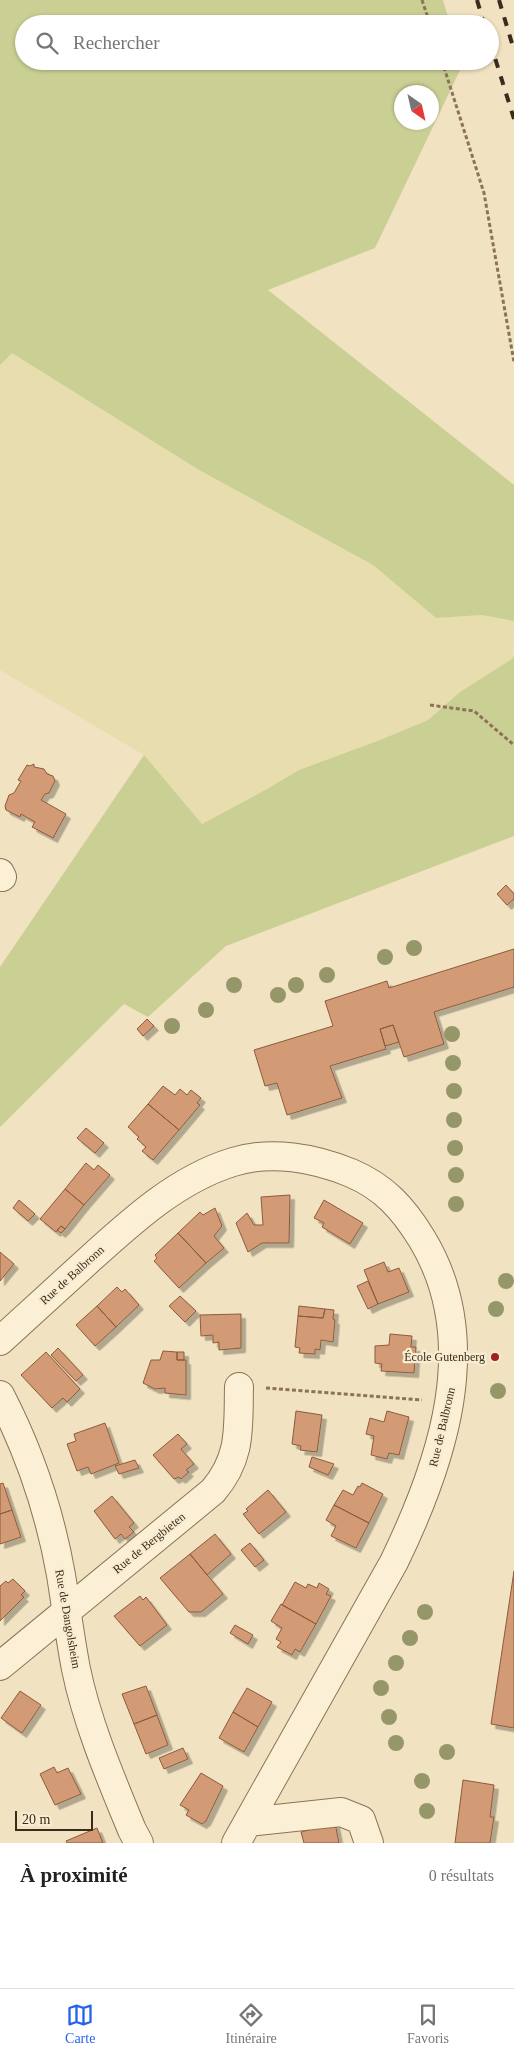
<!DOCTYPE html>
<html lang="fr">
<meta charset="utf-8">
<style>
body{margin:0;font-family:Georgia,serif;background:#f6f6f6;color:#222}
.compass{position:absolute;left:394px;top:85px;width:45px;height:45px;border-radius:50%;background:#fff;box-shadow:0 1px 4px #0004;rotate:146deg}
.scale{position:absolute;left:15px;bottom:12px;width:78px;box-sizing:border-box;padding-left:5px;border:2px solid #3b2b1c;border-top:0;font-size:14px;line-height:18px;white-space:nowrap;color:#3b2b1c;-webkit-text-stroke:4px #f8ecd1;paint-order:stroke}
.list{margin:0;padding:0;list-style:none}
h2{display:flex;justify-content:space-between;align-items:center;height:65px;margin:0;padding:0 20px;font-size:21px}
h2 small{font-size:16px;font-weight:400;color:#767676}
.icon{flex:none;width:28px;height:28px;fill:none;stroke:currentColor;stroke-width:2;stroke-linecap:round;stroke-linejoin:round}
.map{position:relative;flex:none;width:514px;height:1843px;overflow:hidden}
.search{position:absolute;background:#fff;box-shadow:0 1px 4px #0004;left:15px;right:15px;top:15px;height:55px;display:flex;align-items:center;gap:12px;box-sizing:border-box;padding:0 18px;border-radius:28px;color:#767676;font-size:19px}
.sheet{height:145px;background:#fff}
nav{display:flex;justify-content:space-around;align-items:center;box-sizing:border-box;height:70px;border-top:1px solid #e0e0e0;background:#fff;font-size:14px;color:#767676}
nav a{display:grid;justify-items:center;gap:2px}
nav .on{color:#2563eb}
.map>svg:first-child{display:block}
</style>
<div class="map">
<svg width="514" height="1843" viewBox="0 0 514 1843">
<defs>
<filter id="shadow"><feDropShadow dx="4.5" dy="4.5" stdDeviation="0" flood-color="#0004"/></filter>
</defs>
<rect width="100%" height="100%" fill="#f1e2c1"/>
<path fill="#e7ddae" d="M12,352L199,470L373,565L436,618L482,615L514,621L513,659L460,692L428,720L380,740L299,770L267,789L202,824L144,755L0,670V365Z"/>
<path fill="#cad094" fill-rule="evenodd" d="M0,0H443L450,24H24V61H460L462,66L375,248L268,290L514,485V621L482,615L436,618L373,565L199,470L12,353L0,365ZM432,92V122H402V92Z
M514,656V836L226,946L148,1017L124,1004L0,1127V967L144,755L202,824L267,789L299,770L380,740L428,720L460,692L512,659Z"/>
<path fill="#d29a74" stroke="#8d5b3b" filter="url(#shadow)" d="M34,764V767L44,769L47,774L53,776L55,781L49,793L45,794L41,800L66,814L53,838L32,827L35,822L21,814L20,817L6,810L5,806L9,795L14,793L21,781L18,780L27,765L30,766Z
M506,885L514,894V899L507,905L497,894Z
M514,949V987L434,1012L444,1044L404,1057L393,1025L380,1029L386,1049L330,1066L342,1098L287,1115L277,1083L265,1086L254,1050L333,1026L325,1001L387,981L389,988Z
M147,1019L154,1026L143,1036L137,1029Z
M393,1025L399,1042L385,1046L380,1029Z
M163,1086L175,1095L180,1089L187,1095L191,1090L201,1098L197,1103L200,1105L179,1130L148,1104Z
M148,1104L179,1130L153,1160L142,1151L146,1147L137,1139L139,1137L128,1127Z
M86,1128L104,1143L95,1153L77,1138Z
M86,1163L94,1170L98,1165L110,1175L84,1205L65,1189Z
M65,1189L84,1205L65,1229L61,1226L56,1232L40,1219Z
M290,1195L289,1243H262L248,1252L236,1223L247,1213L254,1225H263L261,1197Z
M19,1200L35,1214L28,1221L13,1208Z
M324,1200L363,1223L350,1244L322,1227L324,1223L314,1218Z
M215,1208L222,1226L214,1236L224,1248L206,1263L178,1233L200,1212L203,1215Z
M61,1226L65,1229L61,1233L57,1230Z
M178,1233L206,1263L179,1288L154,1261L157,1258L155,1255Z
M0,1252L14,1264L0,1281Z
M384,1262L388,1272L399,1268L409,1292L378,1304L364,1270Z
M368,1281L378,1304L368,1309L357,1286Z
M117,1287L122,1292L125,1289L139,1305L116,1327L97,1306Z
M180,1296L196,1311L185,1322L169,1306Z
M97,1306L116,1327L95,1346L76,1325Z
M299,1306L325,1309L323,1318L298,1316Z
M325,1309L334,1310L333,1319L335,1320L333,1342L321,1340L320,1350L315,1349V1354L299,1353L300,1348L295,1347L298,1316L323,1318Z
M241,1314V1348L219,1350V1342L213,1343V1335L201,1336L200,1315Z
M390,1334L412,1336L411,1347H416L414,1373L381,1371L382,1364L375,1363V1346L389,1345Z
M58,1348L83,1375L76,1381L51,1355Z
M163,1351L177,1352V1360H186V1395L165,1393V1388L155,1389L143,1383L151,1360H160Z
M46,1352L80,1389L67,1402L63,1398L52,1408L21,1375Z
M177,1352H184V1360H177Z
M296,1411L322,1415L317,1452L300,1450L301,1446L292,1444Z
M387,1411L409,1417L399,1455L389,1453L387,1459L371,1455L374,1436L366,1434L370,1418L384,1422Z
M105,1423L119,1463L91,1474L88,1467L77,1471L67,1444L76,1441L74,1434Z
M178,1434L187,1444L181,1449L194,1464L186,1470L189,1472L181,1479L179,1477L174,1479L153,1455Z
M312,1457L334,1464L328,1475L309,1467Z
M135,1460L139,1468L119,1474L115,1466Z
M3,1483L12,1510L0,1514V1484Z
M362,1483L383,1494L369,1523L334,1505L343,1490L353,1495L358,1486L360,1487Z
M268,1490L286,1512L259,1534L243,1514L248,1511L246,1509Z
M112,1496L134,1523L129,1527L134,1532L125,1539L121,1534L115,1539L94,1511Z
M334,1505L369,1523L356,1548L331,1536L336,1526L326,1520Z
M12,1510L21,1537L0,1544V1514Z
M215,1534L231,1554L207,1575L190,1554Z
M250,1543L264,1560L255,1567L241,1550Z
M190,1554L223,1594L201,1612H189L160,1578Z
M514,1571V1728L491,1724Z
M13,1579L25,1591L21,1595L24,1597L0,1621V1586L6,1581L8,1583Z
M295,1582L306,1588L308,1584L317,1588L319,1583L329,1589L326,1594L331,1596L316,1624L282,1605Z
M140,1596L143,1600L146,1597L167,1625L140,1646L114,1616Z
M281,1604L316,1624L300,1652L295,1649L292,1655L277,1647L281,1642L276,1639L282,1628L271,1621Z
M235,1625L253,1635L248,1644L230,1633Z
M146,1686L157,1715L134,1724L122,1694Z
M247,1688L272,1702L258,1727L233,1712Z
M20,1691L41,1705L22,1733L1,1718Z
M233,1712L258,1727L244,1752L219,1738Z
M157,1715L168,1745L146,1754L134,1724Z
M183,1748L188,1759L164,1769L159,1758Z
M54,1767L57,1773L68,1768L81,1794L55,1805L40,1774Z
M201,1773L223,1786L206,1821L202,1824L186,1815L189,1810L180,1805Z
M463,1780L494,1785L490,1817H494L490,1843H455Z
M335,1823L339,1843H304L301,1832Z
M97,1828L103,1843H67L66,1841Z"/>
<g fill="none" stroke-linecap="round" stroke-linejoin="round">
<defs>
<path id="street" d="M0,873L2,877
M0,1341C31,1313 61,1285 92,1257C134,1219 178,1179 233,1162C271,1150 315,1158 351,1173C384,1187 403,1208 422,1239C484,1341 442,1463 394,1562L236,1843
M0,1395C29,1451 50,1513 61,1575C66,1606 70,1638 76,1669C87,1723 111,1779 132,1830L139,1843
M0,1666L213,1491C242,1457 238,1428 239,1387
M248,1822L341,1812L361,1820L369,1843"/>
</defs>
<use href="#street" stroke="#8c7357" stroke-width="30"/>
<path stroke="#8c7357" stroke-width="3" stroke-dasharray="4 2.5" stroke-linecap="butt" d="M422,0L430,24
M442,61L484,193L514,362
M430,705L474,711L514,745
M266,1388L422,1400"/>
<use href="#street" stroke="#fbefd5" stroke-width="28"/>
<path stroke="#3b2b1c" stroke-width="4" stroke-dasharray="9 9" stroke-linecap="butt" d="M477,0L484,24
M499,0L514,50
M490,42L514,119"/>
</g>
<g fill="#969769">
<circle cx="414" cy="948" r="8"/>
<circle cx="385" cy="957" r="8"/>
<circle cx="327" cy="975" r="8"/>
<circle cx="234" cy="985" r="8"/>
<circle cx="296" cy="985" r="8"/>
<circle cx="278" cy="995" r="8"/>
<circle cx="206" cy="1010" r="8"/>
<circle cx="172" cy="1026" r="8"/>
<circle cx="452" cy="1034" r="8"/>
<circle cx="453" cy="1063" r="8"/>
<circle cx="454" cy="1091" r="8"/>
<circle cx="454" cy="1120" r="8"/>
<circle cx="455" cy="1148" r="8"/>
<circle cx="456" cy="1175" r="8"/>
<circle cx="456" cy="1204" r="8"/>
<circle cx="506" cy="1281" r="8"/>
<circle cx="496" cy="1309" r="8"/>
<circle cx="498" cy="1391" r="8"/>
<circle cx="425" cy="1612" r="8"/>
<circle cx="410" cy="1638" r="8"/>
<circle cx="396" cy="1663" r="8"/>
<circle cx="381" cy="1688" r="8"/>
<circle cx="389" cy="1717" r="8"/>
<circle cx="396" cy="1743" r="8"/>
<circle cx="447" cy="1752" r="8"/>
<circle cx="422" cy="1781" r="8"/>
<circle cx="427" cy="1811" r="8"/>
</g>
<circle fill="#a02225" stroke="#f8ecd1" stroke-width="2" cx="495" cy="1357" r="5"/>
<g text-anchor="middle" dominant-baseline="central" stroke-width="4.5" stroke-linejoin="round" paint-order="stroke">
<g font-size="12" fill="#3b2b1c" stroke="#f8ecd1">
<text transform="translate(72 1275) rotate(-42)">Rue de Balbronn</text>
<text transform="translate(442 1427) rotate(-77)">Rue de Balbronn</text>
<text transform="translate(149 1543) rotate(-39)">Rue de Bergbieten</text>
<text transform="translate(68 1619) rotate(80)">Rue de Dangolsheim</text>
</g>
<g font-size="12" fill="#3b2b1c" stroke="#f8ecd1" text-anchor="end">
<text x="485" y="1357">École Gutenberg</text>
</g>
</g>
</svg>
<svg class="compass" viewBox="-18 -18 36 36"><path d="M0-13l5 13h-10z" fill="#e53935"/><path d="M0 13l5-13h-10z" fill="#767676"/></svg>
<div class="scale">20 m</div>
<div class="search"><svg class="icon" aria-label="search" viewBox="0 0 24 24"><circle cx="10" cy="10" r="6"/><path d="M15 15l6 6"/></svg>Rechercher</div>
</div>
<section class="sheet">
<h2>À proximité<small>0 résultats</small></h2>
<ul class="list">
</ul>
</section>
<nav>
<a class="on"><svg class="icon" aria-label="map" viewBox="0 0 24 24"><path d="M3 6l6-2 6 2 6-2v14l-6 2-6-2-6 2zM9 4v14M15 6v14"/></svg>Carte</a>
<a><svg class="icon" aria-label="directions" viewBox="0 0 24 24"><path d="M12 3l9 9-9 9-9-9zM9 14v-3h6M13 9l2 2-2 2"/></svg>Itinéraire</a>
<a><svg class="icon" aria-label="saved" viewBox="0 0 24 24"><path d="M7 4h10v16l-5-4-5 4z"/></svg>Favoris</a>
</nav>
